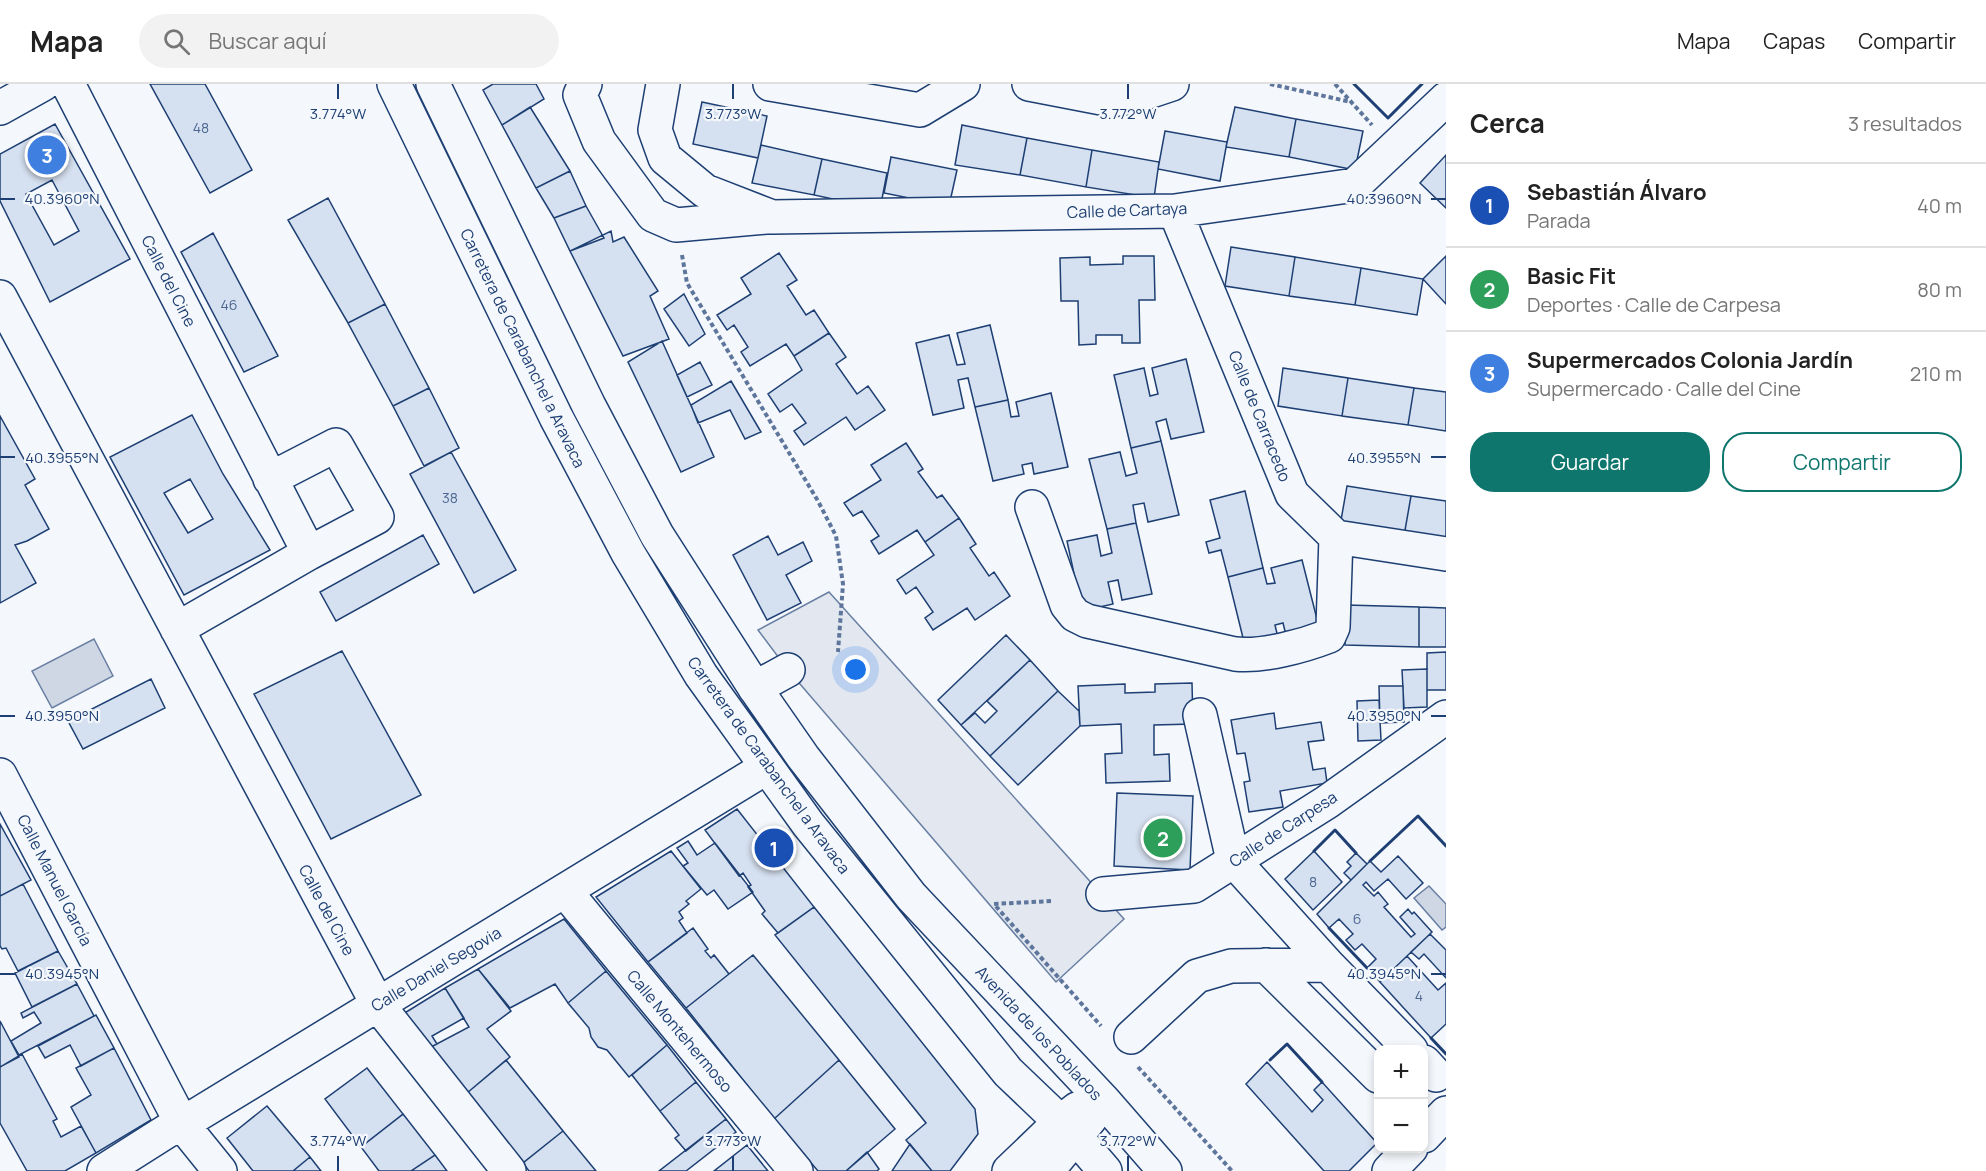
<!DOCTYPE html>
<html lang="es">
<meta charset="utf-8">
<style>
body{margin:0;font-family:Manrope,sans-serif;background:#f2f2f2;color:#222}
.controls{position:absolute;right:18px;bottom:18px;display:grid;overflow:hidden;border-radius:12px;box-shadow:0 3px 9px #0003}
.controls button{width:54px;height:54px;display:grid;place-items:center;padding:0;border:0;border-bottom:2px solid #e0e0e0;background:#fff;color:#222;font:30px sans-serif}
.you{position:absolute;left:856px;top:586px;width:21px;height:21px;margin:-15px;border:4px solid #fff;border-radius:50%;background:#1a73e8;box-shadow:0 0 0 9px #1a73e833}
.badge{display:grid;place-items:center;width:39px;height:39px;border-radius:50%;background:#0f766e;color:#fff;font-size:20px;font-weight:700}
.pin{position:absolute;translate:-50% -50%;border:3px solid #fff;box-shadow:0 2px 6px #0006}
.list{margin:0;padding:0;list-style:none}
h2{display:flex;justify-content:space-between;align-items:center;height:78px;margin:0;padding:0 24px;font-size:26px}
h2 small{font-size:20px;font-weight:400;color:#767676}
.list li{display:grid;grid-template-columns:39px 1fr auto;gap:18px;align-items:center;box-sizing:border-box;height:84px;padding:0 24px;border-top:2px solid #e0e0e0}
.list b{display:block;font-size:22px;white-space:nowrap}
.list p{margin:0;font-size:20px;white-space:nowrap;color:#767676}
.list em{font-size:20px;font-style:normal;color:#767676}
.actions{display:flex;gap:12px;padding:18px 24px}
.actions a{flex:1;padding:14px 0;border:2px solid #0f766e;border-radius:24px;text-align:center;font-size:21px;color:#0f766e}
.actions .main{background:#0f766e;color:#fff}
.icon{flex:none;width:33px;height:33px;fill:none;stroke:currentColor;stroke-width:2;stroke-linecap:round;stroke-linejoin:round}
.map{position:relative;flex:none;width:1446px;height:1087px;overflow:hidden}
header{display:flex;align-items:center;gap:36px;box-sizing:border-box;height:84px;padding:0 30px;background:#fff;border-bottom:2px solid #e0e0e0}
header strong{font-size:28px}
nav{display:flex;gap:33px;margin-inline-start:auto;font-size:21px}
.search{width:420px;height:54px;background:#f2f2f2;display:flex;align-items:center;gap:15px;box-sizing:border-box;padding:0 21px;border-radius:33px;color:#767676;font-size:22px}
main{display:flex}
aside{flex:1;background:#fff}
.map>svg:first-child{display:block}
</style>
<header>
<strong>Mapa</strong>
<div class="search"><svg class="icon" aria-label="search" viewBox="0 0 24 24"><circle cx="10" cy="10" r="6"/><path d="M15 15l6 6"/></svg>Buscar aquí</div>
<nav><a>Mapa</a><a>Capas</a><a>Compartir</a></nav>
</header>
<main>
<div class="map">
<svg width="1446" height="1087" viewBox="0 0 1446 1087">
<rect width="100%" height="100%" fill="#f4f7fb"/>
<path fill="#e3e8f0" stroke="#687fa3" stroke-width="1.5" d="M829,508L1124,835L1056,898L788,586L758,546Z"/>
<path fill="#cfd7e4" stroke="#687fa3" stroke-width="1.5" d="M94,555L113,592L52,624L32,587Z
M1429,802L1446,820V843L1442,846L1414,814Z"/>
<path fill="#d5e0f0" stroke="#1d3f73" stroke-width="1.5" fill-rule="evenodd" d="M150,0H205L252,86L210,109Z
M493,0H536L544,15L502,41L483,6Z
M702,18L767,32L758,74L693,60Z
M530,23L570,87L536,104L502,41Z
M1235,23L1296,35L1289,73L1226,63Z
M1296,35L1363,47L1355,86L1289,73Z
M55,40L130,175L50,218L0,117V70ZM52,96L79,147L54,161L26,110Z
M962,41L1027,54L1020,91L955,81Z
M1165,47L1227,58L1220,97L1158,85Z
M1027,54L1092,66L1086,103L1020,91Z
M761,61L822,75L814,111L752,99Z
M1092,66L1159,78L1154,114L1086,103Z
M1446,71V124L1420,99Z
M891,73L957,86L949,122L884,109Z
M822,75L887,89L880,125L814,111Z
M570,87L586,122L554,134L536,104Z
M328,114L385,220L348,239L288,136Z
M586,122L604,154L570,167L554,134Z
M611,147L613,158L624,153L658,207L650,212L669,255L623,272L570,167Z
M213,149L278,272L244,288L181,168Z
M1231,163L1295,173L1289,212L1225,202Z
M779,169L797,196L787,202L806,231L814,226L829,249L794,272L786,260L750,282L741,268L748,263L734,241L727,246L717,231L751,210L741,194Z
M1123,172H1154L1155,216H1139L1140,259H1122V251H1096V260L1079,261L1078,217H1061L1060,174L1090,173V181L1123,180Z
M1446,172V220L1423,195Z
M1295,173L1361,184L1355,221L1289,212Z
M1361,184L1423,195L1417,231L1355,221Z
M684,210L705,250L689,262L664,225Z
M385,220L429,304L393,322L348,239Z
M990,241L1008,316L975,323L968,294L958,296L964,324L933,331L916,259L949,251L957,281L965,280L957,249Z
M829,249L846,273L836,280L857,310L868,302L885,326L855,346L846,333L804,361L794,347L806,339L792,320L780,328L768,310L802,286L794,272Z
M662,257L714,373L681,388L628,278Z
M1186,275L1204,348L1171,355L1166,335L1156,338L1161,357L1131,364L1114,291L1144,284L1150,312L1158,310L1152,284Z
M700,278L712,301L687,313L677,291Z
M1283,284L1348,294L1342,332L1278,322Z
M1348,294L1414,304L1408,341L1342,332Z
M731,297L761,348L745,355L730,326L698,339L691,321Z
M429,304L459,364L424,382L393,322Z
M1414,304L1446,308V347L1408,341Z
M1051,309L1068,383L1034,390L1032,379L1022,381L1024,390L993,397L975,323L1008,316L1011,333L1019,332L1016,318Z
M192,331L223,390L270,466L184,511L110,373ZM190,395L213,435L188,449L164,409Z
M0,332L35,395L25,401L49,445L27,457L15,461L36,499L0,519Z
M1161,357L1179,431L1148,438L1144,419L1133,421L1136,439L1107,445L1089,375L1120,368L1126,392L1137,389L1131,364Z
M906,359L923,385L918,388L937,414L942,411L959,434L925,458L917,446L879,470L871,457L879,452L862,427L853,432L844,419L881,396L871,381Z
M451,368L516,486L474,509L410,390Z
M1347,402L1411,412L1404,452L1340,442Z
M1245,407L1263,484L1228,493L1221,466L1209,469L1206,458L1220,454L1210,416Z
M1411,412L1446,417V459L1404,452Z
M959,434L976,460L970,464L989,492L994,488L1010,512L975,536L967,524L933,546L925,534L933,528L916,503L906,510L897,496L934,471L925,458Z
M1136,439L1152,510L1122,516L1118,496L1108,498L1113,520L1082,527L1067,457L1097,451L1101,472L1112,469L1107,445Z
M423,451L439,480L336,537L320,508Z
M768,452L778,471L803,458L812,477L786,491L801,519L767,536L733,471Z
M1302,476L1320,547L1287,555L1283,539L1275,541L1279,558L1246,566L1228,493L1263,484L1267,500L1275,499L1271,484Z
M1346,521L1419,523V563L1345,561Z
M1419,523L1446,524V563H1419Z
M1006,551L1030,576L961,641L938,616Z
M342,567L421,711L331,755L254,610Z
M1446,568V606H1427V569Z
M1030,576L1058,607L990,672L961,641L975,629L985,639L997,627L987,617Z
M1427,585V623L1404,624L1402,586Z
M151,595L165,624L83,665L68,637Z
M1192,599L1193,640L1154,641V671L1169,670L1170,697L1106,699L1105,670L1122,669L1121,640L1080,642L1078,602L1125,600V609L1155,608V600Z
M1379,602H1403L1404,638L1380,639Z
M1058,607L1079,627L1080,642L1018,701L990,672Z
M1379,616L1381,656L1358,657L1357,617Z
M1274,629L1276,645L1321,638L1324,656L1308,658L1313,686L1325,684L1327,699L1280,707L1283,723L1249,728L1244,698L1250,697L1245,669L1237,670L1231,636Z
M1117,709L1193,712L1190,786L1114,782Z
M737,725L814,823L778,849L762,830L765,827L748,803L751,801L743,789L739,792L705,746Z
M0,740L31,796L0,812Z
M688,757L697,771L715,759L753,808L728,825L714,806L707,811L683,782L688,779L677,764Z
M671,767L701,805L686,817L689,820L679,828L683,834L679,837L687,849L648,878L596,813Z
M1314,767L1342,798L1313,826L1285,795Z
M1356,769L1367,780L1351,796L1344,789L1351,782L1347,778Z
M1398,772L1423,799L1406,815L1388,795L1374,807L1366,798L1363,801L1374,812L1378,808L1388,820L1384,823L1411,853L1415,850L1400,833L1408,825L1412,830L1414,828L1432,848L1380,898L1367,884L1376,875L1362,860L1355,866L1346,856L1353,850L1339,835L1329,844L1317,830L1370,777L1381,788Z
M23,800L58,867L18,887L6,864L2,865L0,862V812Z
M814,823L975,1025L978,1050L950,1087H932L906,1056L926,1039L775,851Z
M564,835L606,887L568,919L555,900L510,924L478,885Z
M693,844L708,865L705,867L711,874L714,871L729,890L686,924L648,878Z
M1430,850L1446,866V894L1424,870L1419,875L1411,868Z
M58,867L77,900L32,923L15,889Z
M753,871L839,976L774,1035L686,924Z
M1407,872L1438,906L1446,899V940L1431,954L1380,898Z
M478,885L511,927L487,945L510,973L467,1009L431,963L469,943L445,904Z
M606,887L667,961L629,993L607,966L598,963L591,953L589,944L568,919Z
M77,900L94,932L19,971L11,957L41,939L34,928L23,934L21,929Z
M445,904L464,934L432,952L437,960L431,963L403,930Z
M96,931L114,964L81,982L70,961L45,974L38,962Z
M0,937L19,973L0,983Z
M667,961L696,998L660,1027L632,991Z
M114,964L151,1036L96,1069L71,1023L91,1011L76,984Z
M22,970L57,1035L53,1037L61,1053L81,1042L96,1069L65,1087H27L0,1039V983Z
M506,976L563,1047L523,1079L467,1009Z
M839,976L895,1045L846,1087H818L774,1035Z
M1267,978L1312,1028L1323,1016L1314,1006L1322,998L1377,1059L1349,1087H1324L1246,1000Z
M367,984L403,1030L361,1063L325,1015Z
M696,998L726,1035L686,1067L675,1054L679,1051L660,1027Z
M267,1022L310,1073L293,1087H253L227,1054Z
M403,1030L435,1071L411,1087H379L361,1063Z
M726,1035L736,1048L686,1087H659Z
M563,1047L596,1087H529L523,1079Z
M910,1060L932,1087H892Z
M747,1061L768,1087H714Z
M867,1068L879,1085L877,1087H846Z
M435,1071L447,1087H411Z
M310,1073L321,1087H293Z"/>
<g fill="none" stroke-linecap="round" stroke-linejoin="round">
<defs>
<path id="minor" d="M68,0L309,469L177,545
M585,0L580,11L599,57L653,131L676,141L766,133
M663,0L655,46L665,74L705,107L772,133L1175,127L1355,101L1446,15
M770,0L920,26L963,0
M1029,0L1112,16L1136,12L1172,0
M0,24L43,0
M1175,127L1292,410L1336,453L1446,470
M0,213L378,921L509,1087
M270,395L336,361L377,433L309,469
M1032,423L1067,521L1075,531L1087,537L1235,570C1263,573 1303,562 1329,552L1333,543L1336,453
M755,604L788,586
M1200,631L1233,776L1328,881L1411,966
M0,691L182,1040L220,1087
M565,807L796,1087
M1103,810L1194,802L1327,718L1446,633
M1266,881L1378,992
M1131,953L1197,892L1231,882L1328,881
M1424,978L1436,991
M104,1087L167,1047L182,1040L767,683"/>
<path id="major" d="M394,0L556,333L628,469L701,591L808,740L1008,988L1075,1052L1105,1087
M433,0L589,322L657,451L755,604L803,673L911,812L1104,1017L1165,1087
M1009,1087L1060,1038L1077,1025
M1047,1087L1090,1035"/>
<path id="highway" d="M1424,1052L1446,1029
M1389,1087L1411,1064"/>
</defs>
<use href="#minor" stroke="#1d3f73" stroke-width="36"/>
<use href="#major" stroke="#1d3f73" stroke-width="36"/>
<use href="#highway" stroke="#1d3f73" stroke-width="36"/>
<path stroke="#5e769c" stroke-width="4" stroke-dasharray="4.5 3" stroke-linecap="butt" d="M1270,0L1351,18
M1335,0L1372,41
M682,171L687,199L818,417L836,452L843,500L838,568
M1051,817L994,820L1101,942
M1138,983L1232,1087"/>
<use href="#minor" stroke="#f4f7fb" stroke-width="33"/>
<use href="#major" stroke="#f4f7fb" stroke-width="33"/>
<use href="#highway" stroke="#f4f7fb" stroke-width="33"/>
<path stroke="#1d3f73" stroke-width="3" d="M1354,0L1388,34L1422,0
M1314,767L1335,746L1356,769
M1370,777L1418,732L1446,762
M1329,844L1367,884
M1431,954L1446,970
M1270,976L1287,960L1322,998"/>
</g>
<path fill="none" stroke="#1d3f73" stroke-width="2" d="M338,0V15M733,0V15M1128,0V15M0,115H15M1431,115H1446M0,373H15M1431,373H1446M0,632H15M1431,632H1446M0,890H15M1431,890H1446M338,1072V1087M733,1072V1087M1128,1072V1087"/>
<g text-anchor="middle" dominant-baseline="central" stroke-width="4.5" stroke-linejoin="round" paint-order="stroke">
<g font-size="14" fill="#4b6792">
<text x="201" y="43">48</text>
<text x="229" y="220">46</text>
<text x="450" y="413">38</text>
<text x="1313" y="797">8</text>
<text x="1357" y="834">6</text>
<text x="1419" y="911">4</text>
</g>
<g font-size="16" fill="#1d3f73" stroke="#f4f7fb">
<text transform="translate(1127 126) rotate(-2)">Calle de Cartaya</text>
<text transform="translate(169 197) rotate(63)">Calle del Cine</text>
<text transform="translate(523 264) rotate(64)">Carretera de Carabanchel a Aravaca</text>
<text transform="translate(1260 332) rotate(68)">Calle de Carracedo</text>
<text transform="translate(769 681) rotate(54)">Carretera de Carabanchel a Aravaca</text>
<text transform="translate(1283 745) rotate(-33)">Calle de Carpesa</text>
<text transform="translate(55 796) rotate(63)">Calle Manuel García</text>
<text transform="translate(327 826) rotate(62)">Calle del Cine</text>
<text transform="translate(436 885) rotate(-31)">Calle Daniel Segovia</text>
<text transform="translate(680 947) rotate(50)">Calle Montehermoso</text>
<text transform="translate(1039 949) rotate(47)">Avenida de los Poblados</text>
</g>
</g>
<g font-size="15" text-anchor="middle" fill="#1d3f73" stroke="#f4f7fb" stroke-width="4.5" stroke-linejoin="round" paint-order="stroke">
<text x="338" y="35">3.774°W</text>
<text x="733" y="35">3.773°W</text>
<text x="1128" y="35">3.772°W</text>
<text x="62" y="120">40.3960°N</text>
<text x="1384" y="120">40.3960°N</text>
<text x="62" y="379">40.3955°N</text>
<text x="1384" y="379">40.3955°N</text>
<text x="62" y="637">40.3950°N</text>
<text x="1384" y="637">40.3950°N</text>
<text x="62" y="895">40.3945°N</text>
<text x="1384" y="895">40.3945°N</text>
<text x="338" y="1062">3.774°W</text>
<text x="733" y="1062">3.773°W</text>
<text x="1128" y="1062">3.772°W</text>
</g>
</svg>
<div class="controls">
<button>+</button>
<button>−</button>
</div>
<div class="you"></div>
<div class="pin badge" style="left:774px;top:764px;background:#1a4fb4">1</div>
<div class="pin badge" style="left:1163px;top:754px;background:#2e9e5b">2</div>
<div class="pin badge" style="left:47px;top:71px;background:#3f7fe0">3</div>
</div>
<aside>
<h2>Cerca<small>3 resultados</small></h2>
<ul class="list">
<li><span class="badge" style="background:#1a4fb4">1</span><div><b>Sebastián Álvaro</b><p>Parada</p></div><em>40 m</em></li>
<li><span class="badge" style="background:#2e9e5b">2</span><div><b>Basic Fit</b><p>Deportes · Calle de Carpesa</p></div><em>80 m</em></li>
<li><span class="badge" style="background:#3f7fe0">3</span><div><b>Supermercados Colonia Jardín</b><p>Supermercado · Calle del Cine</p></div><em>210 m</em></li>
</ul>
<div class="actions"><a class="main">Guardar</a><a>Compartir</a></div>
</aside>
</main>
